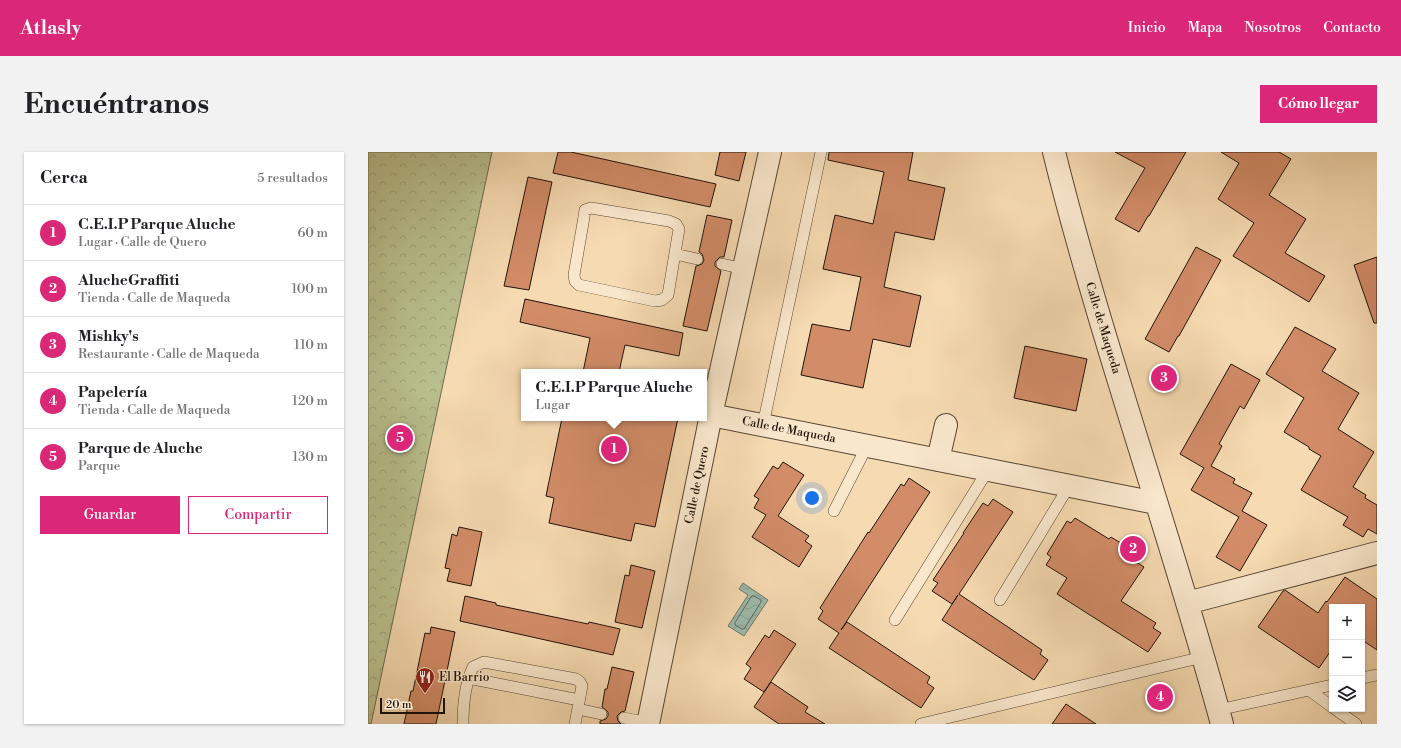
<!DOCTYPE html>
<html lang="es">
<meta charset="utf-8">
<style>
body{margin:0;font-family:"Libre Bodoni",serif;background:#f2f2f2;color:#202124}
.controls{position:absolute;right:12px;bottom:12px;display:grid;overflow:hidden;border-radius:0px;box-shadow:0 1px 3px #0004}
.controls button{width:36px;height:36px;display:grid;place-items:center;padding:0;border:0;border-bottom:1px solid #e0e0e0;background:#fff;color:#202124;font:20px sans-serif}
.scale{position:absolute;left:12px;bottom:10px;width:65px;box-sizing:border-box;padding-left:4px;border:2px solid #20140b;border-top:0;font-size:11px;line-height:14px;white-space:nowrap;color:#20140b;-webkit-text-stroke:3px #f9e7cc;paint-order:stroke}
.you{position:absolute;left:444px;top:346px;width:14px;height:14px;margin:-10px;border:3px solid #fff;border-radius:50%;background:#1a73e8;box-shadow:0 0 0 6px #1a73e833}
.badge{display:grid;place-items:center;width:26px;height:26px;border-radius:50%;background:#db2777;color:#fff;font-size:13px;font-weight:700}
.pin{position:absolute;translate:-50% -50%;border:2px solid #fff;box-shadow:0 1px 4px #0006}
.popup{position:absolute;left:153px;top:217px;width:186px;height:52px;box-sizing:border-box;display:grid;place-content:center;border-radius:0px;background:#fff;filter:drop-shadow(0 1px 3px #0005);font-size:13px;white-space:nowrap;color:#757577}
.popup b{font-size:15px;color:#202124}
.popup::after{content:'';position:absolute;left:50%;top:100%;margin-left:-8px;border:8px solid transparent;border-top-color:#fff}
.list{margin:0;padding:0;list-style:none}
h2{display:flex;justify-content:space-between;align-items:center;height:52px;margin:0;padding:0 16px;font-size:17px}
h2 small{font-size:13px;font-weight:400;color:#757577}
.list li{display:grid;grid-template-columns:26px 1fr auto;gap:12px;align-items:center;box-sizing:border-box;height:56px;padding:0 16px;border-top:1px solid #e0e0e0}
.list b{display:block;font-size:15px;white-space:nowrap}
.list p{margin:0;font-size:13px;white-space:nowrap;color:#757577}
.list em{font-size:13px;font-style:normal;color:#757577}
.actions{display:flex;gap:8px;padding:12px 16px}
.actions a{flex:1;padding:9px 0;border:1px solid #db2777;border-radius:0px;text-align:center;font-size:14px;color:#db2777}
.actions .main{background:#db2777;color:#fff}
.icon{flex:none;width:22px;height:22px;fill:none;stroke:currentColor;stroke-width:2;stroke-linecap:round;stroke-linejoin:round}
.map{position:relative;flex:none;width:1009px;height:572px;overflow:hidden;border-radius:0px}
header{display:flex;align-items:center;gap:24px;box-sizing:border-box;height:56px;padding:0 20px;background:#db2777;color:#fff}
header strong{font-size:19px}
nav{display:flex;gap:22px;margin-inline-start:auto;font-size:14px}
.intro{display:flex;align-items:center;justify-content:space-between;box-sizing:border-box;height:96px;padding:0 24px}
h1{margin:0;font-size:28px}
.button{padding:10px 18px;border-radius:0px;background:#db2777;color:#fff;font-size:14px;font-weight:700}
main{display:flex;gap:24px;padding:0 24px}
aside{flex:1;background:#fff;border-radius:0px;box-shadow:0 1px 3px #0004}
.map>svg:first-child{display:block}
</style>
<header>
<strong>Atlasly</strong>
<nav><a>Inicio</a><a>Mapa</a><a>Nosotros</a><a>Contacto</a></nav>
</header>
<div class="intro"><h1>Encuéntranos</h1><a class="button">Cómo llegar</a></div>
<main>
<aside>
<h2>Cerca<small>5 resultados</small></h2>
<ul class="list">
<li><span class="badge">1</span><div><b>C.E.I.P Parque Aluche</b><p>Lugar · Calle de Quero</p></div><em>60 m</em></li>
<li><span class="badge">2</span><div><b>AlucheGraffiti</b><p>Tienda · Calle de Maqueda</p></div><em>100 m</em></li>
<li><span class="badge">3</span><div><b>Mishky's</b><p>Restaurante · Calle de Maqueda</p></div><em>110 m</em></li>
<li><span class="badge">4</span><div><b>Papelería</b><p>Tienda · Calle de Maqueda</p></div><em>120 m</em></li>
<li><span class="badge">5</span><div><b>Parque de Aluche</b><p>Parque</p></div><em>130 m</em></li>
</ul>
<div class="actions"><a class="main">Guardar</a><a>Compartir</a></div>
</aside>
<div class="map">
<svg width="1009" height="572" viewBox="0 0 1009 572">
<defs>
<pattern id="park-crowns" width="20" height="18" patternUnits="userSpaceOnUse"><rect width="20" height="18" fill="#b9c08e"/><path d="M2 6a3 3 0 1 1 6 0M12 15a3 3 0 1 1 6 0" fill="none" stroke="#9fa479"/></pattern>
<pattern id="water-waves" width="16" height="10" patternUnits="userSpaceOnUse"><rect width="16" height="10" fill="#9dbbac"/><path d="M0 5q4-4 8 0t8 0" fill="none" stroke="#87a093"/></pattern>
</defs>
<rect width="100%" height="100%" fill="#f6dab1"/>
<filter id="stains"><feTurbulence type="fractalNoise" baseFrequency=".005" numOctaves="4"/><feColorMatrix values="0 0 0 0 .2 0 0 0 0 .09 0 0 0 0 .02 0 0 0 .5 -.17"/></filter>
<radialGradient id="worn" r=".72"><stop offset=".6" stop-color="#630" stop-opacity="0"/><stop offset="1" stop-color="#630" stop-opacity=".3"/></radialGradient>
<path fill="url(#park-crowns)" stroke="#6c6a4c" d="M0,0H124L3,572H0Z"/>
<path fill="url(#water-waves)" stroke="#6b786c" d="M375,431L400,448L376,484L360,474L380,443L371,437Z"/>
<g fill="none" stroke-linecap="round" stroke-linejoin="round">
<path stroke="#5e685c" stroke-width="1" d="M384,444H386L393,448V450L376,477H374L367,473V471Z"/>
</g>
<path fill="#d28c68" stroke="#20140b" d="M190,0H203L348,32L342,55L185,21Z
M352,0H378L371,29L347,23Z
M461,0H545L540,28L577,36L566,88L527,80L516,135L553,144L542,195L505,187L495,236L433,223L444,172L482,179L493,125L455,117L467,63L505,72L516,20L460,8Z
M747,0H818L781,64H780L771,80L747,67L777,16Z
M853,0H911L923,7L901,43L938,67L917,101L957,124L941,150L865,104L886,71L850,47L871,11Z
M160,25L184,30L161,138L136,134Z
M339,63L364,68L356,105H352L347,110V114L353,119L339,179L315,174L328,114L334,112L336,108L334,102L331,100Z
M828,95L853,108L811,184H810L801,200L777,187Z
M1009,105V171H1006L986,113Z
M157,147L315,181L311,204L257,193L251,220H215L222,186L152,170Z
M927,175L968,197L954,219L991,241L970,277L1006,300L985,335L998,343L997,346L1009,353V382L1000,377L995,385L975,373L980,365L933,338L953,304L941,297V295L916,280L936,246L898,222Z
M657,194L719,207L708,259L646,246Z
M863,212L892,228L876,257L872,254L851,292L854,294L843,314L867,327L865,331L884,341L874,359L899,373L872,419L848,405L871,365L823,338L836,316L812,302Z
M194,266H310L287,375L267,371L263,389L181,371L186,346L178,344Z
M415,310L436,323L410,364L441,384L437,389L444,394L431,415L384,385L398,363L386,356L391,347L386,344L405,314L410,317Z
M541,326L562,340L473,478L479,470L562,525L559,531L566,536L553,556L461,496L471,481L450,467L455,459L452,456L500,380L501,381L533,332L536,334Z
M625,347L645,360L591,442L674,498L672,502L680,508L666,528L574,468L590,443L584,452L564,439L570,431L565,428L596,381H595L615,351L620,354Z
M707,366L741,387L743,385L769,401L765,408L776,415L753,449L788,471L785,476L793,481L780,500L689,442L699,426L678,413L683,405L679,402L699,369L703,371Z
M91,375L114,380L103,434L79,429L82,417L77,416L84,382L89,384Z
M263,413L287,419L274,476L247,470L257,423L261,424Z
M977,425L1009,447V498L994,488V455H964V497L951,516L890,475L915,439L917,438L950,461L958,449L959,450Z
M97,444L128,451V453L220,472L221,470L252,477L245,503L92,469Z
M63,475L87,480L68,572H36L43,539H45L57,481L62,482Z
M406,478L428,492L396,540L376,527L383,516L378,512L397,483L401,486Z
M244,515L266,520L257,559L253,560L249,564L250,569L253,572H232V569L238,567L240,564V560L234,555L237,537H239Z
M403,530L440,555L437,560L457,572H411L386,555Z
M698,552L728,572H684Z"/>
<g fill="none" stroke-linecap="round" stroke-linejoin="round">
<defs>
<path id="service" d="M223,56L301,69L308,72L311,77L300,143L294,148L287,149L211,133L207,129L206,123L216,65L217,58Z
M307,102L329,107
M354,112L376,117
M395,273L453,0
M466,359L499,294
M632,448L701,334
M527,468L620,318
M100,526L211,548
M994,526L1009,523
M941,538L964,555
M210,557L233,562
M967,557L988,572
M850,558L964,533
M256,566L280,571
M95,572C95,553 97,532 105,515L116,510L208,527L212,530L214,534L207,572
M553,572L835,505"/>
<path id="minor" d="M686,0C734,193 802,380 854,572
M343,263L788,351
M570,308L578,273
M819,451L1009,401
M280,572L343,263L402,0"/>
</defs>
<use href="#service" stroke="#564634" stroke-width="12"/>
<use href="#minor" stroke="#564634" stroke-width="24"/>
<use href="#service" stroke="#f9e7cc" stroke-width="11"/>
<use href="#minor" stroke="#f9e7cc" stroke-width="22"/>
</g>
<defs>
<symbol id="restaurant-pin" viewBox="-11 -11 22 30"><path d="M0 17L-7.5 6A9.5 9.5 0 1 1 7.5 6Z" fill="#8f2418" stroke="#f9e7cc"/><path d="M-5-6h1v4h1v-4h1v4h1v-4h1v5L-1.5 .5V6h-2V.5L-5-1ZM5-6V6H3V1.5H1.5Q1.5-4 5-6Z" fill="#fff"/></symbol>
</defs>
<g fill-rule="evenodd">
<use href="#restaurant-pin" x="46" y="514" width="22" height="30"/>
</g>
<g text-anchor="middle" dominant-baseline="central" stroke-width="3" stroke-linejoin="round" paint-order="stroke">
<g font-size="12" fill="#20140b" stroke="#f9e7cc">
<text transform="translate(735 176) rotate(73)">Calle de Maqueda</text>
<text transform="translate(421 278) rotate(11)">Calle de Maqueda</text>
<text transform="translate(329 333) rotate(-78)">Calle de Quero</text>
</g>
<g font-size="12" fill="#20140b" stroke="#f9e7cc" text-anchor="start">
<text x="71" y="525">El Barrio</text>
</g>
</g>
<rect width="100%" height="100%" filter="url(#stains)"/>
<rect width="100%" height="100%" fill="url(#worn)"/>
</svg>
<div class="controls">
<button>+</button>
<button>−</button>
<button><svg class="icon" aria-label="layers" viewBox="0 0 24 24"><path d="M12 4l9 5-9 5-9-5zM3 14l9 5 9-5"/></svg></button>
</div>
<div class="scale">20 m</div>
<div class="you"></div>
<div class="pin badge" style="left:246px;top:297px">1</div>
<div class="popup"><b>C.E.I.P Parque Aluche</b>Lugar</div>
<div class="pin badge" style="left:765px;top:397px">2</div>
<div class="pin badge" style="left:796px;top:226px">3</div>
<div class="pin badge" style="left:792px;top:545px">4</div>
<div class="pin badge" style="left:32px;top:286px">5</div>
</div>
</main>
